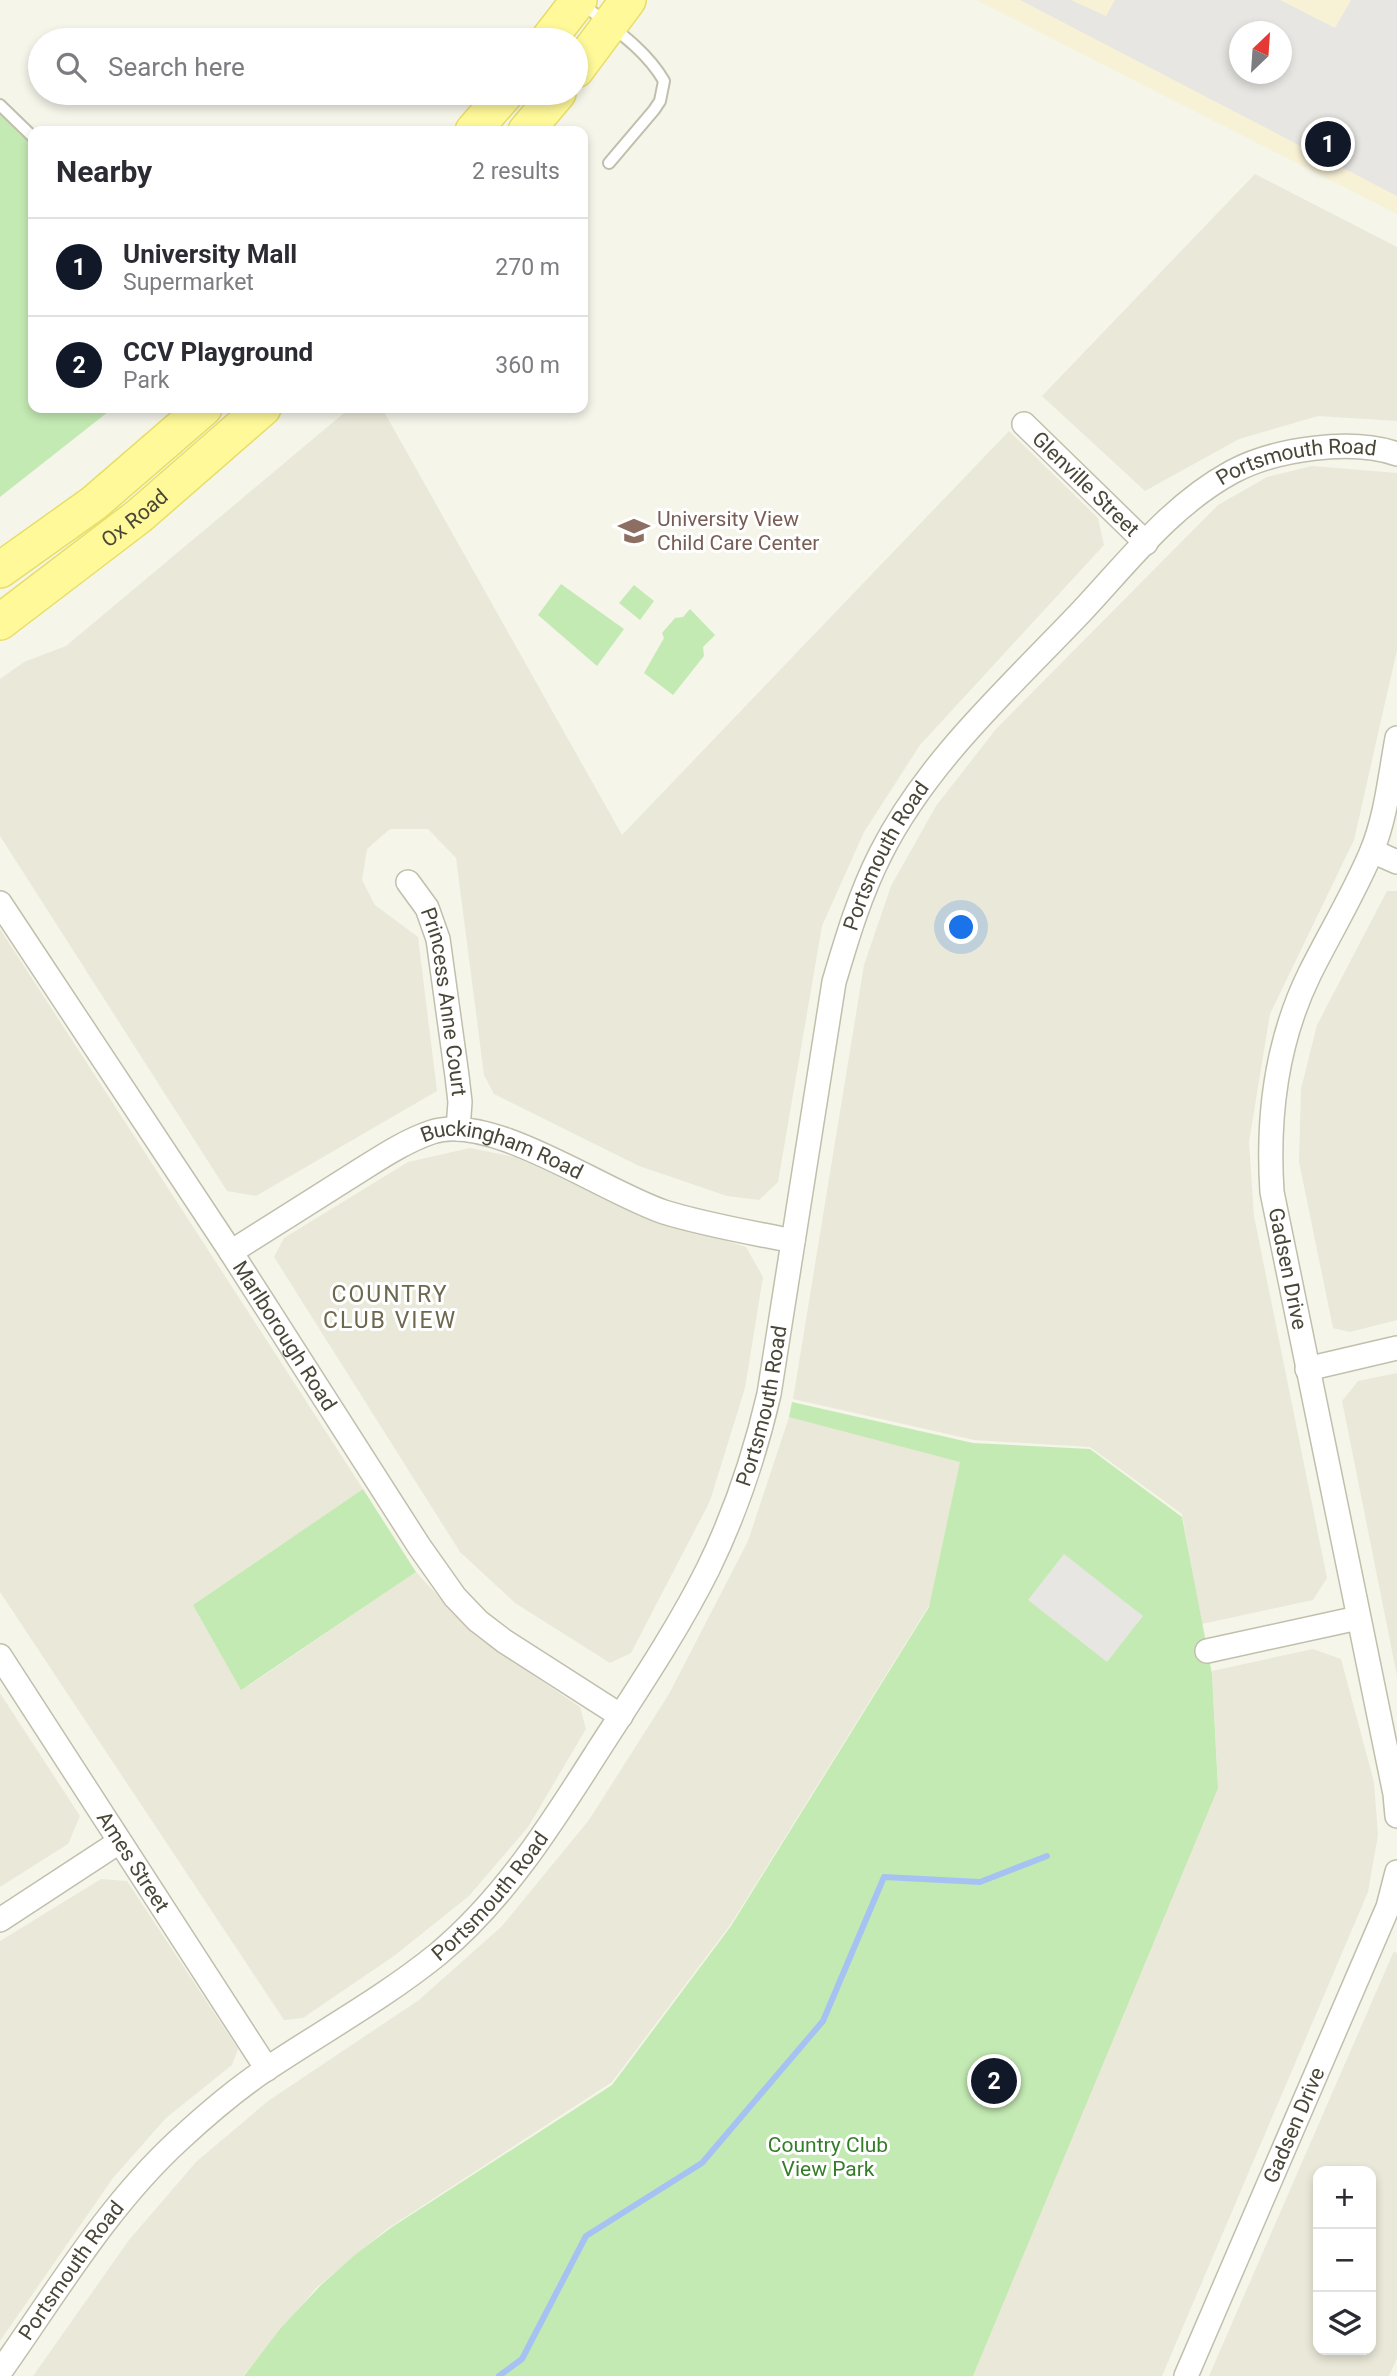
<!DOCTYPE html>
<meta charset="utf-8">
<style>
body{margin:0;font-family:Roboto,sans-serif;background:#f2f2f3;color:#2b2b33}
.controls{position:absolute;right:21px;bottom:21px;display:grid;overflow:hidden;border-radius:14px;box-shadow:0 4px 10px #0003}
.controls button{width:63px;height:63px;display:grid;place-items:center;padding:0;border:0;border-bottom:2px solid #e1e1e2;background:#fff;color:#2b2b33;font:35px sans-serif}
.compass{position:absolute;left:1229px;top:21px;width:63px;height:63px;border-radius:50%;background:#fff;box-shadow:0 4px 10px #0003;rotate:25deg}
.you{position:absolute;left:962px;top:928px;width:24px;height:24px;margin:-18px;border:5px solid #fff;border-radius:50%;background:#1a73e8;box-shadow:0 0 0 10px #1a73e833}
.badge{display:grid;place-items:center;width:46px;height:46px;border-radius:50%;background:#111827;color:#fff;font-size:23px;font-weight:700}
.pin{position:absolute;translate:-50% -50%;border:4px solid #fff;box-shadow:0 2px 7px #0006}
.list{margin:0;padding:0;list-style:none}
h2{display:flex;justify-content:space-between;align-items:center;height:91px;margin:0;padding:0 28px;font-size:30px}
h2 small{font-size:23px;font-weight:400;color:#7c7c81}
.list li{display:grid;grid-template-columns:46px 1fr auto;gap:21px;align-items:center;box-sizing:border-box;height:98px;padding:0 28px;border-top:2px solid #e1e1e2}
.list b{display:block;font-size:26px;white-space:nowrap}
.list p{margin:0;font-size:23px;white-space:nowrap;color:#7c7c81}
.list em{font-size:23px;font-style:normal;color:#7c7c81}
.icon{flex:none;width:38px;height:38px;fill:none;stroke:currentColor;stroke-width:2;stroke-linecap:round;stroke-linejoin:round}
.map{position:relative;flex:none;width:1397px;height:2376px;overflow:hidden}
.search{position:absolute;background:#fff;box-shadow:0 4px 10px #0003;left:28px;top:28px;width:560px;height:77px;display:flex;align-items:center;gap:18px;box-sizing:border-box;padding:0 24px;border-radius:38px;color:#7c7c81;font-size:26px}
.panel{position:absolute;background:#fff;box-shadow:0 4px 10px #0003;left:28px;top:126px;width:560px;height:287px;border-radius:14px}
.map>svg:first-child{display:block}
</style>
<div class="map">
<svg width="1397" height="2376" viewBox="0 0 1397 2376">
<rect width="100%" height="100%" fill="#f5f5ea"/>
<path fill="#eae8d8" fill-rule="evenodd" d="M1255,174L1397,247V421L1318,416L1239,439L1145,491L1042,396Z
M350,408H382L622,835L1009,431L1098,518L1104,545L920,745L864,832L822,926L778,1182L759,1200L727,1196L639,1166L494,1094L484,1075L456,858L428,829H390L367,849L362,880L375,905L418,937L437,1091L256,1196L227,1191L0,836V679L24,662L66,646Z
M1312,466L1397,473V650L1354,840L1270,1014L1249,1142L1254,1216L1327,1578L1313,1600L1202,1624L1182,1514L1090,1447L974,1440L793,1399L864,965L891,886L936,806L996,729L1218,505L1267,477Z
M1387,891H1397V1320L1350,1332L1333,1328L1299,1162L1301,1089L1317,1025Z
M0,929L363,1489L193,1605L248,1686L416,1572L475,1636L580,1707L586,1729L528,1827L469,1896L394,1956L303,2018L284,2020L0,1592Z
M470,1148L515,1157L631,1210L746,1247L763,1277L745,1388L710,1501L631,1653L610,1663L515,1603L460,1552L274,1257L284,1238L408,1162Z
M1397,1373V1676L1342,1401L1358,1381Z
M790,1414L961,1459L930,1604L731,1924L612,2082L387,2229L316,2288L243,2376H33L129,2240L196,2162L268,2101L419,2000L502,1926L589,1820L669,1694L748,1541Z
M1313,1649L1341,1659L1374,1782L1378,1835L1368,1892L1162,2376H973L1218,1785L1212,1671Z
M0,1693L80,1816L68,1844L0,1887Z
M101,1879L127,1881L238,2049L232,2065L166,2118L113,2178L0,2341V1941Z
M1394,1951L1397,1954V2358L1389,2376H1209ZM1318,2171H1371V2350H1318Z"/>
<path fill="#f7f1d6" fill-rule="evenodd" d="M976,0H1397V214ZM1240,32H1282V74H1240Z"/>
<path fill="#c4eab3" d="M0,100L33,131V408H113L0,497Z
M561,584L624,629L597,666L538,615Z
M634,585L654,601L640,620L619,603Z
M690,609L715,635L703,647L704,656L673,695L644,673L664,638L662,633L675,618L683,617Z
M792,1402L973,1443L1090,1449L1182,1517L1212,1674L1218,1788L973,2376H244L280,2329L321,2285L356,2254L392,2227L612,2085L731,1926L929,1607L960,1462L789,1417Z
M363,1489L416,1572L241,1690L193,1605Z"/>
<path fill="#e7e6e2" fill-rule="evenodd" d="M1020,0H1071L1106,16L1115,0H1280L1335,28L1351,0H1397V196ZM1240,32H1282V74H1240Z
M1064,1554L1143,1616L1107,1662L1028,1600Z"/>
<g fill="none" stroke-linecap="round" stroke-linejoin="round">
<path stroke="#a6c2f3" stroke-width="6" d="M499,2376L522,2359L586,2236L702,2163L823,2021L884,1877L980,1882L1047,1856"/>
<defs>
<path id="service" d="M581,3C610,26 645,48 664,81L660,101L654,110L609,163
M0,105L33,137"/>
<g id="minor">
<path id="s1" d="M1024,424L1146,543"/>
<path id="s2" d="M1397,738C1390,776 1386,818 1371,853C1353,895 1330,933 1310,973C1276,1042 1267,1116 1272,1192L1395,1794L1397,1816"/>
<path d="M1372,851L1397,862"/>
<path id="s3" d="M408,882L427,908L438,939L457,1076L460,1102L458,1129"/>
<path id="s4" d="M0,903L231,1252L419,1546L455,1597L478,1621L504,1641L621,1716"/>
<path id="s5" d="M231,1252C270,1227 309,1203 348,1178C374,1162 402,1142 432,1132C491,1112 604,1192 664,1212C706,1225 749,1232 793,1241"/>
<path d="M1307,1369L1397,1348"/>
<path d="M1207,1651L1358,1618"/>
<path id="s6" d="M0,1656L267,2069"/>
<path d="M0,1920L119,1842"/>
<path id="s7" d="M0,2372C56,2293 107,2206 179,2140C207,2114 236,2089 268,2068C325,2030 385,1997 438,1954C506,1897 552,1823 599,1749C637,1690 677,1631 708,1569C735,1514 755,1454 769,1394L834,982C847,938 860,894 881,853C928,760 1010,687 1081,612C1127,563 1171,505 1232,472C1275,449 1351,438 1397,454"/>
<path id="s8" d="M1186,2376L1388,1907L1397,1872"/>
</g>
<g id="primary">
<path d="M548,40L579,0"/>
<path d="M576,70L628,0"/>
<path d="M473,131L506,93"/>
<path d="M526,131L558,93"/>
<path d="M0,570L94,503L204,408"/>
<path id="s9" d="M0,622L139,516L263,408"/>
</g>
</defs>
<use href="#service" stroke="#c1bfac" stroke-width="14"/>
<use href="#minor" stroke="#c1bfac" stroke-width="26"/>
<use href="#primary" stroke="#e7de67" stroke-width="38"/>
<use href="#service" stroke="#fff" stroke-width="10"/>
<use href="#minor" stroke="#fff" stroke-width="23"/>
<use href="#primary" stroke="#fff99a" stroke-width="35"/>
</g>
<defs>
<symbol id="school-bare" viewBox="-9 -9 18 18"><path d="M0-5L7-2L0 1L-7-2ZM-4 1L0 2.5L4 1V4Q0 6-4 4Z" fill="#8d6e63" stroke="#fff" stroke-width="2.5" paint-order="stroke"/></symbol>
</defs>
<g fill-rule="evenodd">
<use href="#school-bare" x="612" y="509" width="44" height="44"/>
</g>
<g text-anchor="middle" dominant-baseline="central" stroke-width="6" stroke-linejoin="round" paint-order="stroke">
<g font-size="21" fill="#4a4738" stroke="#fff">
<text stroke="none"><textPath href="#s7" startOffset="2413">Portsmouth Road</textPath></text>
<text stroke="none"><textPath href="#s1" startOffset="86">Glenville Street</textPath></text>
<text stroke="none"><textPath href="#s9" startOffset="170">Ox Road</textPath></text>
<text stroke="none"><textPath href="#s7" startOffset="1825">Portsmouth Road</textPath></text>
<text stroke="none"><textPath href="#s3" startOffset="128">Princess Anne Court</textPath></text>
<text stroke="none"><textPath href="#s5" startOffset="308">Buckingham Road</textPath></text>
<text stroke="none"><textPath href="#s2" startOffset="556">Gadsen Drive</textPath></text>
<text stroke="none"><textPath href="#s4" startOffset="518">Marlborough Road</textPath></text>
<text stroke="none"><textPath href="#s7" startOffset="1258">Portsmouth Road</textPath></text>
<text stroke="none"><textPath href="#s6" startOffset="245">Ames Street</textPath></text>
<text stroke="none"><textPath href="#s7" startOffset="691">Portsmouth Road</textPath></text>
<text stroke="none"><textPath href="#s8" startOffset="273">Gadsen Drive</textPath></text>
<text stroke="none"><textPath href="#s7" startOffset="124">Portsmouth Road</textPath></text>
</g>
<g font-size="21" fill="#785e54" stroke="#fff" text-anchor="start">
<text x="657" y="519">University View<tspan x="657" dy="24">Child Care Center</tspan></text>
</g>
<g font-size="21" fill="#357e29" stroke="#fff">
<text x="828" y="2145">Country Club<tspan x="828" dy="24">View Park</tspan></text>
</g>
<g font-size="23" letter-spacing="2" fill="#6d684f" stroke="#fff">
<text x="390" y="1294">COUNTRY<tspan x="390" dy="26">CLUB VIEW</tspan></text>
</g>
</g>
</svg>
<div class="controls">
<button>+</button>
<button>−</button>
<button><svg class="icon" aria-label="layers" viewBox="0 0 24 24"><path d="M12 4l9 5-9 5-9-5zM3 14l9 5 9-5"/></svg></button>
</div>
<svg class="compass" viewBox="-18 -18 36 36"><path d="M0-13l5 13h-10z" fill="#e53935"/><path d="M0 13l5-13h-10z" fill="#7c7c81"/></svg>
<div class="you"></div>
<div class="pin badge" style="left:1328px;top:144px">1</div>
<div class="pin badge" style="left:994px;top:2081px">2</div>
<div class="search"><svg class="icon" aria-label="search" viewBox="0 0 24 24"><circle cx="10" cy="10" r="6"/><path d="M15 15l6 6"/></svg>Search here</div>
<section class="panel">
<h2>Nearby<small>2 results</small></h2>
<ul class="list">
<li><span class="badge">1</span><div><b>University Mall</b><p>Supermarket</p></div><em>270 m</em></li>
<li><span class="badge">2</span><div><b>CCV Playground</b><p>Park</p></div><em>360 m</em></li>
</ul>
</section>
</div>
